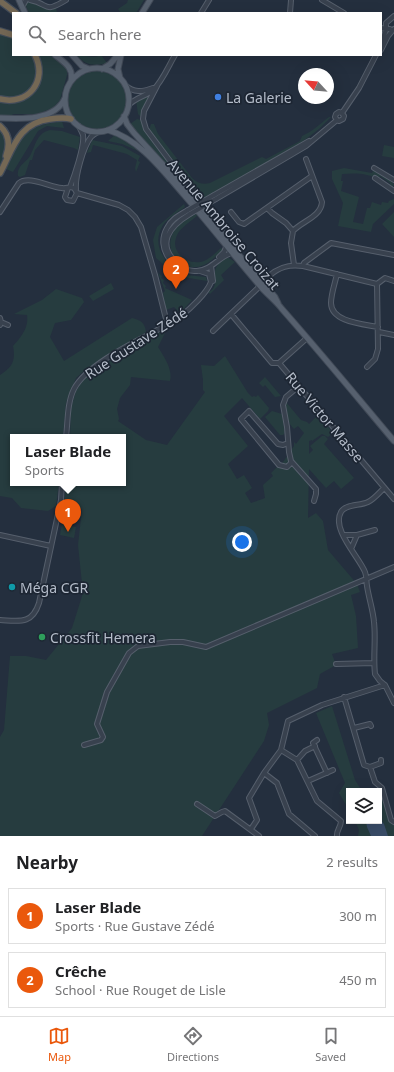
<!DOCTYPE html>
<meta charset="utf-8">
<style>
body{margin:0;font-family:"Noto Sans",sans-serif;background:#f6f6f6;color:#202124}
.controls{position:absolute;right:12px;bottom:12px;display:grid;overflow:hidden;border-radius:0px;box-shadow:0 4px 16px #0002}
.controls button{width:36px;height:36px;display:grid;place-items:center;padding:0;border:0;border-bottom:1px solid #e0e0e0;background:#fff;color:#202124;font:20px sans-serif}
.compass{position:absolute;left:298px;top:68px;width:36px;height:36px;border-radius:50%;background:#fff;box-shadow:0 4px 16px #0002;rotate:296deg}
.you{position:absolute;left:242px;top:542px;width:14px;height:14px;margin:-10px;border:3px solid #fff;border-radius:50%;background:#1a73e8;box-shadow:0 0 0 6px #1a73e833}
.badge{display:grid;place-items:center;width:26px;height:26px;border-radius:50%;background:#ea580c;color:#fff;font-size:13px;font-weight:700}
.pin{position:absolute;translate:-50% -33px;filter:drop-shadow(0 1px 2px #0008)}
.pin::after{content:'';position:absolute;top:21px;width:14px;height:12px;background:inherit;clip-path:polygon(0 0,100% 0,50% 100%)}
.popup{position:absolute;left:10px;top:434px;width:116px;height:52px;box-sizing:border-box;display:grid;place-content:center;border-radius:0px;background:#fff;filter:drop-shadow(0 1px 3px #0005);font-size:13px;white-space:nowrap;color:#757577}
.popup b{font-size:15px;color:#202124}
.popup::after{content:'';position:absolute;left:50%;top:100%;margin-left:-8px;border:8px solid transparent;border-top-color:#fff}
.list{margin:0;padding:0;list-style:none}
h2{display:flex;justify-content:space-between;align-items:center;height:52px;margin:0;padding:0 16px;font-size:17px}
h2 small{font-size:13px;font-weight:400;color:#757577}
.list li{display:grid;grid-template-columns:26px 1fr auto;gap:12px;align-items:center;box-sizing:border-box;height:56px;margin:0 8px 8px;padding:0 8px;border:1px solid #e0e0e0;border-radius:0px}
.list b{display:block;font-size:15px;white-space:nowrap}
.list p{margin:0;font-size:13px;white-space:nowrap;color:#757577}
.list em{font-size:13px;font-style:normal;color:#757577}
.icon{flex:none;width:22px;height:22px;fill:none;stroke:currentColor;stroke-width:2;stroke-linecap:round;stroke-linejoin:round}
.map{position:relative;flex:none;width:394px;height:836px;overflow:hidden}
.search{position:absolute;background:#fff;box-shadow:0 4px 16px #0002;left:12px;right:12px;top:12px;height:44px;display:flex;align-items:center;gap:10px;box-sizing:border-box;padding:0 14px;border-radius:0px;color:#757577;font-size:15px}
.sheet{height:180px;background:#fff}
nav{display:flex;justify-content:space-around;align-items:center;box-sizing:border-box;height:56px;border-top:1px solid #e0e0e0;background:#fff;font-size:11px;color:#757577}
nav a{display:grid;justify-items:center;gap:2px}
nav .on{color:#ea580c}
.map>svg:first-child{display:block}
</style>
<div class="map">
<svg width="394" height="836" viewBox="0 0 394 836">
<rect width="100%" height="100%" fill="#242f3e"/>
<path fill="#263c3f" d="M128,0H144L136,13H121L118,9L127,3Z
M27,1C38,0 44,13 56,8L57,13H29L25,4Z
M0,33L13,38V55H32C41,71 34,95 13,98C9,99 4,97 0,97Z
M38,55H50L67,69V75L60,100L53,108L37,114H14L7,117H0V101C3,102 6,104 9,104C12,104 16,102 19,102C39,96 48,73 38,55Z
M77,55C86,55 92,59 101,55L107,63C95,66 85,66 77,55Z
M68 100a29 29 0 1 1 58 0a29 29 0 1 1-58 0Z
M145,96L149,98L143,109L142,118L138,114L136,100Z
M329,117H331L319,129L302,142L204,198L149,130L151,124H154L158,134L192,178C197,183 203,185 210,183L262,157L266,159L300,141L302,136C313,131 320,124 329,117Z
M137,119L141,120L146,133L170,164L168,166L139,136L130,124Z
M62,121L64,128L47,126L38,131L13,172L6,169C13,155 19,136 34,128C42,124 53,123 62,121Z
M0,129C9,141 6,153 0,166Z
M50,130L62,131L80,137L78,150L74,148L44,140L35,150L32,160H30L25,175L20,177L18,176C16,165 28,162 31,154C36,144 37,133 50,130Z
M116,134L143,153L122,144L108,141Z
M92,140L122,146L140,156L138,161L140,162L136,172L135,168L137,160L127,154L93,145L91,152L87,153Z
M384,145L394,147V158L382,156Z
M344,168L372,173L374,169L393,183L394,185L392,187L390,186V183L380,176L378,179C367,173 355,173 342,174L341,181H343L341,191L359,197L353,222L363,224L367,208H370L372,202L381,205L382,202L388,203L389,201L394,199V204L373,224L371,232L338,226L343,203L332,179V171Z
M184,204L185,207C178,212 168,218 163,225C151,245 164,259 177,274L206,277L207,281L177,276L156,258L153,240L157,227Z
M394,212V237L382,224Z
M196,214L197,216C190,222 178,229 176,238C171,253 187,264 200,262C208,261 215,253 221,248L223,250C217,255 211,262 204,265C180,275 160,248 176,228C180,222 189,218 196,214Z
M226,257L229,258L235,262L221,275L224,280L210,294L208,292C221,287 211,274 217,266C219,263 223,260 226,257Z
M158,273L162,276L161,278L164,280L163,283L166,286L165,288L192,300L180,313L174,307L166,310L163,293L165,291Z
M111,283L114,289L93,301L89,296Z
M56,289L82,298L84,302L71,320L55,323L50,337L64,361L132,318C140,320 145,322 146,332L85,370L76,378L66,403L63,437H13V483H59L56,506L48,511L21,508L12,498L0,496V375C12,367 16,361 13,346C21,337 29,328 27,315L14,314L42,300Z
M166,331L158,347C164,357 173,369 170,381L131,377L130,385L120,398L117,409L119,419L118,421L146,440L167,445L205,392L203,390V380L201,365L214,366L225,356L248,393L252,397L254,396L256,397L258,395L269,408L268,411L260,419L242,398L224,416L248,446L228,464L237,479L244,475L252,488L245,493L251,503L265,498L263,485L273,476L271,473L277,467L279,468L294,446V442L296,444L304,433L298,426L294,429C287,422 284,412 286,402L301,420L307,422L309,424L316,417L314,414L317,413L333,433L328,437L322,434L312,441V440L309,441V454L313,450L310,446L322,436H325L328,439L324,444L354,478L341,489L334,481L326,488L309,469L308,518L316,513L323,521L328,550L357,584L360,592L351,595L356,616L358,648L332,654L336,665L320,674L317,688L267,713L269,725L264,741L202,836H0V737L4,730L10,656H26L46,660L72,628L83,593L78,545L82,509L64,504L66,483H123V437H70L71,408L76,391L85,377L151,335Z
M265,377L281,396L275,397L265,385L263,387L259,383Z
M272,411L282,414L285,433L283,435H280L265,417Z
M62,524L76,527L74,538L60,535Z
M332,706L355,780L362,791H349V810L339,793L345,783L316,713Z
M383,799L394,824V836H358L359,830L355,821H379V800Z"/>
<path fill="#394c67" d="M379,818L384,824L388,836H371L367,827L366,821H379Z"/>
<g fill="none" stroke-linecap="round" stroke-linejoin="round">
<defs>
<path id="minor" d="M30,0C50,4 43,14 66,0
M322,0L344,13
M22,7L26,0
M201,13L209,0
M290,13L291,0
M381,28L390,29
M381,43L386,30V23L394,16
M381,50L388,36L394,29
M125,85C134,93 142,92 153,88
M157,86L144,111L143,119L146,129L179,173L217,219L222,231
M128,106C135,97 145,97 153,90C162,82 169,65 175,55
M342,113L359,88L376,55
M337,120L335,117L336,114L339,112L342,113
M337,120L339,121L343,119L344,116L342,113
M374,168L394,180
M375,178L394,191
M70,187C74,177 85,145 83,135C82,132 80,129 79,126
M76,189C75,177 83,147 91,137C93,135 96,133 98,132
M77,193L119,205L128,210L135,217L141,227L155,275L167,323
M214,195L309,141
M216,199L306,146L337,120
M267,208L272,213L286,223L293,231
M188,210C180,215 171,219 167,228C155,249 174,273 197,271C211,270 218,258 229,254
M0,212L19,183C29,175 49,187 62,188C66,189 70,186 74,188L77,193L73,201L67,200L65,197L68,188
M231,212L239,222L244,224L312,176
M219,257L224,252L227,245
M178,264C155,244 170,226 190,214
M294,265L291,243L293,231C302,221 321,217 322,202L306,159
M211,266L213,281
M303,266L304,263L331,243L394,255
M337,274C335,283 331,294 331,303C331,322 363,324 378,327
M377,284L385,278L394,281
M231,314L272,363H279
M0,318L1,322L0,325
M1,322L8,325
M213,331L260,286C262,281 265,279 269,276C279,267 289,264 303,266L377,284
M379,332L394,335
M279,363L394,499
M279,363L307,338
M367,367L375,359L378,349L377,284
M299,386L286,397L283,405L287,427L289,452L291,461L316,489V494L314,501
M66,437C68,421 67,403 74,389C87,364 137,341 161,328C167,322 174,321 181,316C190,309 207,293 211,282L209,274L200,271
M288,443L283,445L278,444L249,411L241,419L279,465L287,467L291,463V461
M384,488C379,493 374,499 368,502C360,506 345,504 341,512C331,529 359,557 365,572C367,577 366,581 367,586C369,599 373,610 374,622C376,639 373,657 375,674L380,681L385,685L394,703
M0,535L51,546
M343,535H357L375,530
M351,549L357,535
M0,620C19,621 32,625 39,603L61,500L62,483
M336,664L374,663
M344,697L364,765L370,767L375,782L382,788L391,820L394,822
M354,728L370,724L371,726
M317,740L313,743L327,773
M84,745L101,740L103,737L97,724L107,692L129,653L138,646L170,642H183L206,647L394,567
M281,750L297,760L317,801L341,821C341,827 336,831 337,836
M297,760L305,751L315,746
M370,767L381,763V760
M264,773L277,783L289,814L315,836
M308,781L333,770
M197,804L215,816L222,812L225,811L259,836
M251,829L257,820L249,798L264,773L281,750L288,721L322,705L385,685"/>
<path id="major" d="M19,0L25,13
M142,13L150,0
M55,55C65,63 74,68 71,81
M72,55L82,66L89,69
M65 100a32 32 0 1 1 64 0a32 32 0 1 1-64 0Z
M102,69L110,64L118,55
M120,78L118,69L121,55
M124,116L127,124L134,133L199,204L238,254L275,297L278,303
M0,118C21,119 55,121 65,98
M108,130C141,140 163,171 185,196C211,226 235,257 261,287C268,295 276,301 282,309C320,352 357,397 394,441"/>
<path id="highway" d="M0,1L16,13
M0,31L13,35
M0,99C28,106 48,81 35,55
M0,126C9,134 10,145 6,156
M0,173C13,149 18,123 50,119C57,118 64,117 71,119"/>
</defs>
<use href="#minor" stroke="#565f6c" stroke-width="6"/>
<use href="#major" stroke="#414a57" stroke-width="7"/>
<use href="#highway" stroke="#434c59" stroke-width="8"/>
<use href="#minor" stroke="#38414e" stroke-width="4"/>
<use href="#major" stroke="#56606e" stroke-width="5"/>
<use href="#highway" stroke="#746855" stroke-width="5.5"/>
<defs>
<path id="minor-bridge" d="M188,210L214,195
M190,214L216,199"/>
</defs>
<use href="#minor-bridge" stroke="#565f6c" stroke-width="6" stroke-linecap="butt"/>
<use href="#minor-bridge" stroke="#38414e" stroke-width="4"/>
</g>
<circle fill="#3f7fe0" stroke="#1d2633" stroke-width="1.5" cx="218" cy="97" r="4"/>
<circle fill="#0f9aa8" stroke="#1d2633" stroke-width="1.5" cx="12" cy="587" r="4"/>
<circle fill="#2e9e5b" stroke="#1d2633" stroke-width="1.5" cx="42" cy="637" r="4"/>
<g text-anchor="middle" dominant-baseline="central" stroke-width="3.5" stroke-linejoin="round" paint-order="stroke">
<g font-size="14" fill="#b4bcc9" stroke="#1d2633" text-anchor="start">
<text x="226" y="97">La Galerie</text>
<text x="20" y="587">Méga CGR</text>
<text x="50" y="637">Crossfit Hemera</text>
</g>
<g font-size="14" fill="#b4bcc9" stroke="#1d2633">
<text transform="translate(224 224) rotate(50)">Avenue Ambroise Croizat</text>
<text transform="translate(136 343) rotate(-33)">Rue Gustave Zédé</text>
<text transform="translate(325 417) rotate(50)">Rue Victor Masse</text>
</g>
</g>
</svg>
<div class="controls">
<button><svg class="icon" aria-label="layers" viewBox="0 0 24 24"><path d="M12 4l9 5-9 5-9-5zM3 14l9 5 9-5"/></svg></button>
</div>
<svg class="compass" viewBox="-18 -18 36 36"><path d="M0-13l5 13h-10z" fill="#e53935"/><path d="M0 13l5-13h-10z" fill="#757577"/></svg>
<div class="you"></div>
<div class="pin badge" style="left:68px;top:532px">1</div>
<div class="popup"><b>Laser Blade</b>Sports</div>
<div class="pin badge" style="left:176px;top:289px">2</div>
<div class="search"><svg class="icon" aria-label="search" viewBox="0 0 24 24"><circle cx="10" cy="10" r="6"/><path d="M15 15l6 6"/></svg>Search here</div>
</div>
<section class="sheet">
<h2>Nearby<small>2 results</small></h2>
<ul class="list">
<li><span class="badge">1</span><div><b>Laser Blade</b><p>Sports · Rue Gustave Zédé</p></div><em>300 m</em></li>
<li><span class="badge">2</span><div><b>Crêche</b><p>School · Rue Rouget de Lisle</p></div><em>450 m</em></li>
</ul>
</section>
<nav>
<a class="on"><svg class="icon" aria-label="map" viewBox="0 0 24 24"><path d="M3 6l6-2 6 2 6-2v14l-6 2-6-2-6 2zM9 4v14M15 6v14"/></svg>Map</a>
<a><svg class="icon" aria-label="directions" viewBox="0 0 24 24"><path d="M12 3l9 9-9 9-9-9zM9 14v-3h6M13 9l2 2-2 2"/></svg>Directions</a>
<a><svg class="icon" aria-label="saved" viewBox="0 0 24 24"><path d="M7 4h10v16l-5-4-5 4z"/></svg>Saved</a>
</nav>
